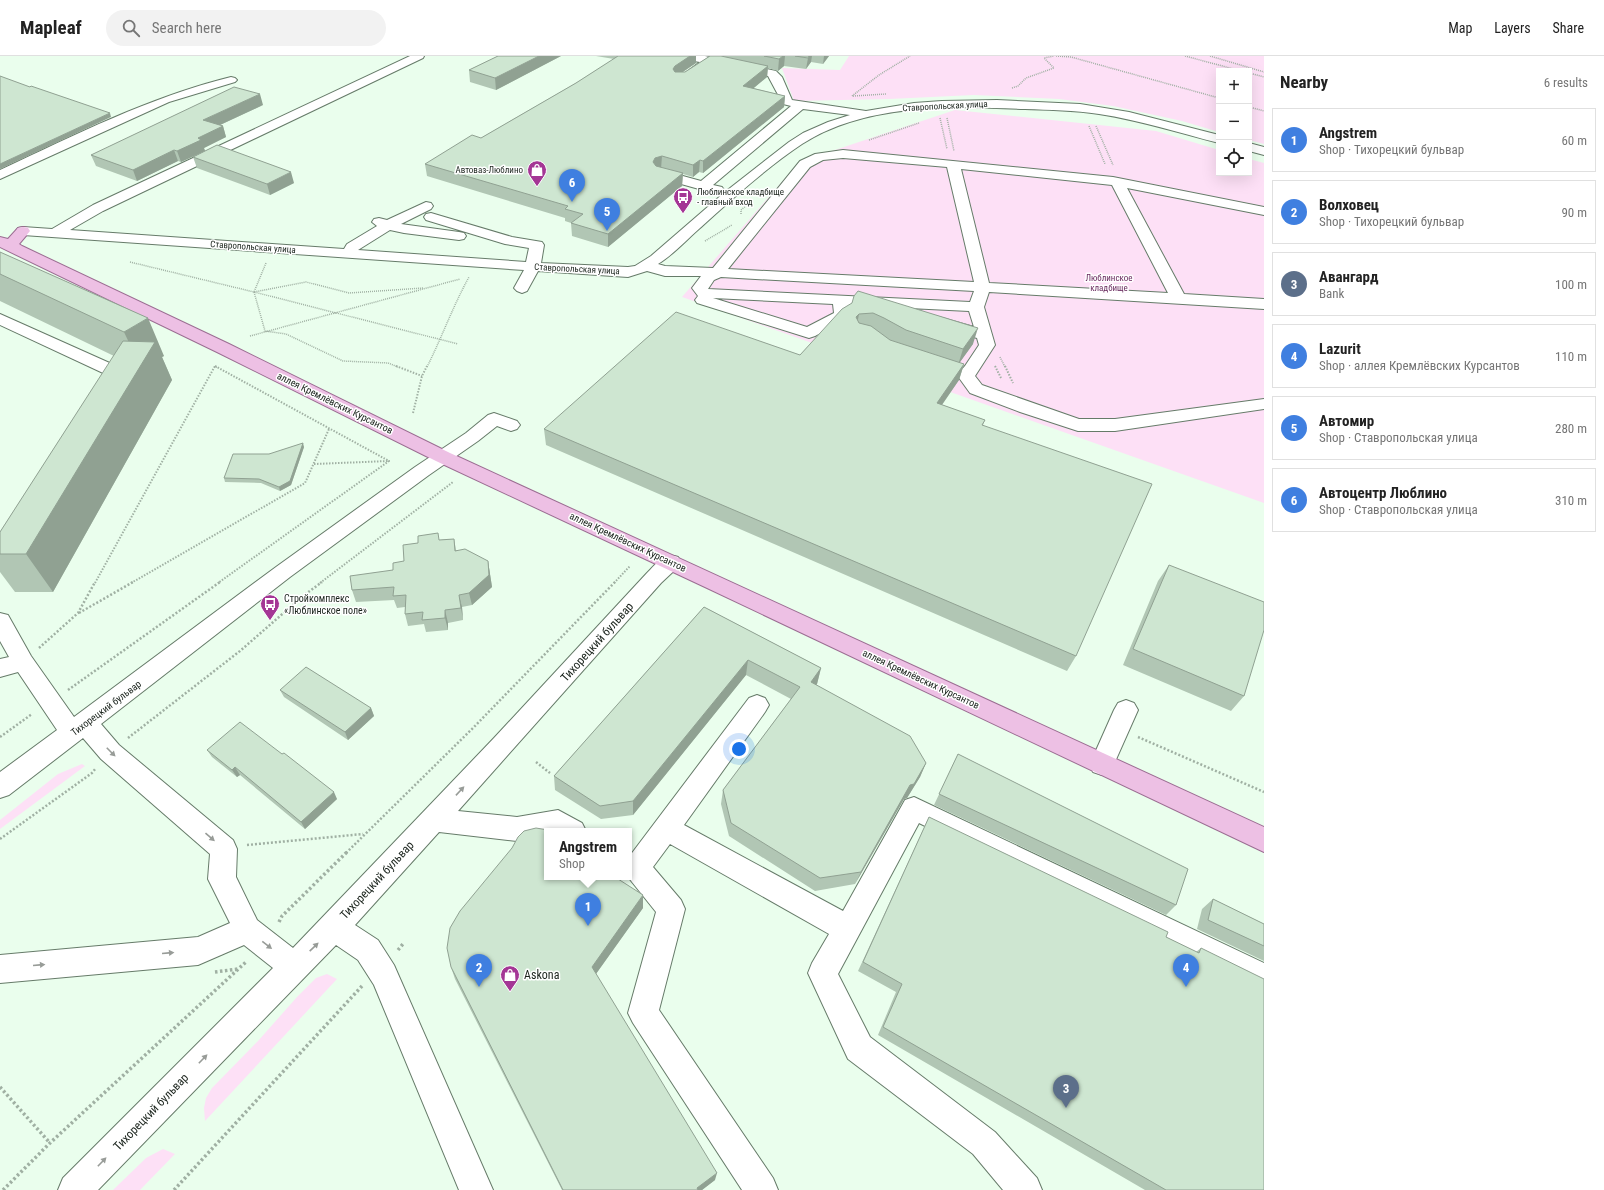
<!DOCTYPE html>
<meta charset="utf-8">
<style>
body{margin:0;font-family:"Roboto Condensed",sans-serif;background:#f2f2f2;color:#222}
.controls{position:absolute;right:12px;top:12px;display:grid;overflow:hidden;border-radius:0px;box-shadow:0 4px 16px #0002}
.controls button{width:36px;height:36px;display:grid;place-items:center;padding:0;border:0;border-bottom:1px solid #e0e0e0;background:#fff;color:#222;font:20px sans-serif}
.you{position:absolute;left:739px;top:693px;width:14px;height:14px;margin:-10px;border:3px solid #fff;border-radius:50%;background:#1a73e8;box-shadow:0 0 0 6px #1a73e833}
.badge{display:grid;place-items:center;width:26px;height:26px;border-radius:50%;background:#a43695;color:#fff;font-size:13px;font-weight:700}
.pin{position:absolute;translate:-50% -33px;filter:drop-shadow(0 1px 2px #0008)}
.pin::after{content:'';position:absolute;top:21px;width:14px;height:12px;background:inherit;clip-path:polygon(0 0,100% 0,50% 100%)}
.popup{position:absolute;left:544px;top:772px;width:88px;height:52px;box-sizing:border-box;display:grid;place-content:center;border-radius:0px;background:#fff;filter:drop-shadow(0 1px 3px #0005);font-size:13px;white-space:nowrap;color:#767676}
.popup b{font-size:15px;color:#222}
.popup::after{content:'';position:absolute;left:50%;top:100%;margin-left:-8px;border:8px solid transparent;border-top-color:#fff}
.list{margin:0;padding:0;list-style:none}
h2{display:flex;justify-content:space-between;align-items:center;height:52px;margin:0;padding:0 16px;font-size:17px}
h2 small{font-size:13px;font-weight:400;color:#767676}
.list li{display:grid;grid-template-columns:26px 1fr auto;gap:12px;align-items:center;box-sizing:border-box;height:64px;margin:0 8px 8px;padding:0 8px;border:1px solid #e0e0e0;border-radius:0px}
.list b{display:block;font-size:15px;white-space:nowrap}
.list p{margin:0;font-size:13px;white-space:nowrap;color:#767676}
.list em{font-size:13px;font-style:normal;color:#767676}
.icon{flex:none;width:22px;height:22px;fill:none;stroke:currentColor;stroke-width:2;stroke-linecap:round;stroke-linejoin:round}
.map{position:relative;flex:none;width:1264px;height:1134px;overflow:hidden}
header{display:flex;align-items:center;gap:24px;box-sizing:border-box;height:56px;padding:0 20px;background:#fff;border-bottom:1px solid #e0e0e0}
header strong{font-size:19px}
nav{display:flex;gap:22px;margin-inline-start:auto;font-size:14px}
.search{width:280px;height:36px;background:#f2f2f2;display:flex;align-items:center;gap:10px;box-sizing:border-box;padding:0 14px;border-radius:22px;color:#767676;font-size:15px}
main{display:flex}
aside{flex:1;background:#fff}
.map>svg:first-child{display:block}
</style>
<header>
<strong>Mapleaf</strong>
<div class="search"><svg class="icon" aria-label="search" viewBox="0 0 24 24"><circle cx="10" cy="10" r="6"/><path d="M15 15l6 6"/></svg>Search here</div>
<nav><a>Map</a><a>Layers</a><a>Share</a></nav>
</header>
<main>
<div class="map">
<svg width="1264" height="1134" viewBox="0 0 1264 1134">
<rect width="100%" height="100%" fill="#eafeed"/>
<path fill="#fde0f6" d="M849,0H1264V88L1249,84V15H1219V76L1182,65L1113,50L1059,43L974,39L889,43L794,45L782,12L840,14Z
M955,54L1156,75L1219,94V117H1249V103L1264,107V447L682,241L799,106Z
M82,708L85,710L0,773V764L58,718Z
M327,918L337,923L205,1065L204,1052L206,1042L212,1032L258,985L297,941L316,922Z
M163,1093L175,1098L140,1134H113L146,1102Z"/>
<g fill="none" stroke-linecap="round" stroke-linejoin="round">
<defs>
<path id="minor" d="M410,0H424L423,2L103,155L70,174L344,193L347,188L377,170L372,166L374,163L379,162L387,164L426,146L431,147L433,150L431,153L401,168L459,176L464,177L466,180L464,183L459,184L404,177L390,174L358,194L526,206L529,192L505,188L426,164L424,161L426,158L431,157L512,181L542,186L544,189L541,207L628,211L635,210L651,200L725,136L789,86L803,77L828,66L850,59L803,53L713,129L722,131L724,134L722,137L717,138L656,121L654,118L656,115L661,114L701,125L791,50L783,48L768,20L734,12L732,10L734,8L738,7L776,15L782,21L792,44L866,55L914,47L942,45L997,44L1080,48L1129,56L1219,79V87C1179,77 1140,64 1099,58C1074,54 1050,54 1025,53C953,50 865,47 802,88C766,112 732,143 700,172C686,184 673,199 658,208L665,210L713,212L800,105L815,98L843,94L1113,121L1264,151V159L1127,132L1184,238L1264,243V253L989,236L984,251L995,289L975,320L982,329L1079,363H1115L1264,343V353L1115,375H1078L1020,356L970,337L957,319L965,310L979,289L977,282L896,259L894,251L849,249L850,259L848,262L815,280L809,282L697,247L695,244L698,240L692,232L701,220H665L647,215L628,221L538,215L527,235L522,237L517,235L514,232L524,214L23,179L18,178L16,175L18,172L23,171L52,173L93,149ZM843,102L947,111L974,226L728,213L810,111L823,104ZM961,113L1112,129L1168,237L989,227ZM721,221L974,235L970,246L708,233L714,224ZM713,242L833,248L834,257L807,271ZM909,252L969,255L974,271L910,253Z
M676,0H705L714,2L715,4L694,20L690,21L684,18L700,6L681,3Z
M231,21L235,22L237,24L235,26L169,46L0,123V114C75,79 150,41 231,21Z
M1249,87L1264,91V99L1249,95Z
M0,258L132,317L135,321L127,332L121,333L115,332L112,328L116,323L0,269Z
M494,357L517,365L520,369L517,373L511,375L497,370L478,385L429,419L290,521L101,668L119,689L233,784L237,793L236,821L257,864L293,892L494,682L647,517C657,507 664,496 678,501L681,506L678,511L661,527L458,755L517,761L558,754L582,767L586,775H547V780L517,785L439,776L355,869L378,884L394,909L493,1134H459L374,929L358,904L336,889L98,1134H58L63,1122L273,912L244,889L198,909L0,927V899L198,881L230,867L208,823L210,798L101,703L83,682L9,739L0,742V716L57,674L18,616L0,621V603L9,601L0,585V557L8,559L31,600L74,661L276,511L415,411L466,377L488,359Z
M757,639L765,642L769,649L765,656L684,769L843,855L905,744L914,741L1264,907V936L919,767L838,918L870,981L995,1076L1037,1122L1042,1134H1003L973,1098L848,1003L808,917L812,907L829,878L670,788L653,811L681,844L685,853L659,954L773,1122L778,1134H742L633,967L628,957L656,856L628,821H629V796L632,797L749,642Z
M1126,644L1134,647L1138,654L1114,708L1111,716L1102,719L1093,716L1090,708L1114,654L1118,647Z"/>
<path id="major" d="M23,171L28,172L30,175L19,188L22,190L229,288L450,397L1264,771V796L705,531L436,405L217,296L0,191V181L8,183L18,172Z"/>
</defs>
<use href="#minor" stroke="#667b69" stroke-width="2"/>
<use href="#major" stroke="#9b6d92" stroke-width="2"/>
<path stroke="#a0b0a3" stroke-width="1.5" stroke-dasharray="1 1" stroke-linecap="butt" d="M1056,0L1071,1L1219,42
M1185,0L1241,15
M1210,0L1264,16
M1249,17L1264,21
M1012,32L1018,30L1026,22L1054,12L1044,2L1054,0
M852,40L879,19L910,0
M853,40L886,38
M1249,51L1264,55
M940,62L947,93
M947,62L954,95
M1089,70L1105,108
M1096,70L1113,109
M869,84L919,67
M741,158V154L747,149
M705,185L732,169
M130,206L254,236L306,226L349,237L423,232
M266,207L254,236L458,288
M254,236L265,275L286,278L343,305L388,307L398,311
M250,280L460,223
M1000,301L1005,311
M214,311H217
M427,311C442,281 453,250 469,221"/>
<path stroke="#a0b0a3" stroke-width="2" stroke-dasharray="1.5 1.5" stroke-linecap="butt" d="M215,310L389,405L218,527
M396,310L422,320
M995,310L1001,322
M1005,310L1013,327
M413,357L422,320L427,310
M314,408L389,405
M95,527L215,310
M131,527L305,427L329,373
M320,527L453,426
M614,527L630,510"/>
<path stroke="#a0b0a3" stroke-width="2.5" stroke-dasharray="2 2" stroke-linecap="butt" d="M79,557L133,526
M39,592L78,557L95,526
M68,634L220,526
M0,681L32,658
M1138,681L1264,736
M128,682L240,595L303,540L322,526
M536,706L550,717
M0,783L92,717L96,712
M247,789L363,778
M346,797L473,672L615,526"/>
<path stroke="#a0b0a3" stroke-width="3.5" stroke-dasharray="2.5 2.5" stroke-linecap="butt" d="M279,866L282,860L347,796
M398,894L403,888
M215,916L238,913
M0,1031L50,1087
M3,1134L50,1087L247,905
M174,1134L362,930"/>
<use href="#minor" fill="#fff" fill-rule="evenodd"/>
<use href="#major" fill="#edc0e4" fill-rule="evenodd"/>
</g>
<path fill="#b1c6b4" d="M498,0H561L496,34L470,26L469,14Z
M596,0H696V7L683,16H685L710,0H829L823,8L811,6L806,13L784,10L778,15L768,12L767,21L753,32L785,40L784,51L703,117L699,116L693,121L683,118L682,130L608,191L572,180L571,167L565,165V162L427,120L425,108L481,82L576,27L614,3Z
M263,49L220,69L223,70L226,81L204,92L205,95L181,106L178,105L137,125L96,110L91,99Z
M193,101L294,127L270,139L197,112Z
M0,196L164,300L162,301L172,324L53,536H15L0,516V476L114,300L0,245Z
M852,247L973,288L959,307L964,308L959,324L942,349L985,364L983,369L1076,600L1067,615L546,389L544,373L800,299Z
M304,391L291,429L280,435L261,427L225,426L224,422L269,398Z
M454,483L456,494L488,505L492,531L472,549L462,551L463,564L448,567V574L426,576L424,568L408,570L405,558V551L397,552L394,544L356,546L352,534L393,514L404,505L440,484Z
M1169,509L1244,640L1231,655L1123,609L1158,525Z
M704,551L821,612L817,628L816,629L926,707L920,721L907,742L904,743L855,828L815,835L729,780L721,748L723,734L791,643L746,619L633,759L601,763L555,734L554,720Z
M280,634L371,652L374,660L348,684L284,641Z
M207,694L337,743L305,773L240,719L237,721L212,701Z
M958,698L1176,849L1166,859L934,749Z
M929,761L1196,896L1201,892L1264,1134H1145L878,979L896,936L858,915Z
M547,775L643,852L596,918L715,1124L702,1134H562L455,923L451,911Z
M1213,843L1264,868V905L1197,873L1202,853Z"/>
<path fill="#90a192" d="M539,0H561L496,34L495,22Z
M690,0H696V7L675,21L673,13L675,10Z
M783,0H785L784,10L778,15L779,3Z
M809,0H812L811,6L806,13L808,2Z
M824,0H829L823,8Z
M768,10L767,21L742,42L743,30Z
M260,38L263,49L207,75L203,64Z
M785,40L784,51L703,117V105Z
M110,57L111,61L0,113V108Z
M223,70L226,81L204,92L205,95L181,106L177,95L198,82Z
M174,94L178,105L137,125L133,114Z
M662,100L661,113L655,114L653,106L655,102Z
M700,104L699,116L693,121V109Z
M291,116L294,127L270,139L267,128Z
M683,117L682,130L608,191V178Z
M859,258L856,274V261Z
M148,262L164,300L162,301L172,324L53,536L26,498L140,310L124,276Z
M978,272L973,288L958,309L963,293Z
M964,308L959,324L932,363L937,347Z
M303,387L304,391L291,429L280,435L279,431Z
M488,505L492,531L472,549L469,537Z
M459,539L462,551L463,564L461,552Z
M445,554L448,567V574L445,562Z
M748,604L746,619L633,759V745Z
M821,612L817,628L807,641L811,626Z
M371,652L374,660L348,684L345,676Z
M926,707L920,721L907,742L904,743L855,828L861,816L910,729Z
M235,711L240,719L237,721L232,714Z
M334,736L337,743L305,773L301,766Z
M643,839V852L593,922L592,911Z
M717,1117L715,1124L702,1134H696L697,1132Z"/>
<path fill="#cee6d1" stroke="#90a192" d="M498,0H539L495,22L469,14Z
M618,0H690L675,10L673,13L675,16H685L710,0H721L768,10L743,30L785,40L703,105L700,104L693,109L662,100L655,102L653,106L656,110L683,117L608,178L571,167L583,158L565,153L568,150L425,108L472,79L481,82L576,27Z
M764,0H783L779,3Z
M795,0H809L808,2Z
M0,20L30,31L31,30L110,57L0,108Z
M234,31L260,38L203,64L223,70L198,82L201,84L177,95L174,94L133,114L91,99Z
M217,89L291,116L267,128L193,101Z
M0,196L148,262L124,276L0,218Z
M858,235L978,272L963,293L906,274L884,262L873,257L859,258L856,261L859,267L871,270L890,284L964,308L937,347L985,364L982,369L1152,428L1076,600L544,373L676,256L800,299L842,253L852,247L854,240Z
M123,285L155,286L26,498H0V476Z
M303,387L290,425L279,431L259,423L224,422L233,398H269Z
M438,477L439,484L454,483L455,495L465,493L488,505L489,519L469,537L459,539L461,552L445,554V562L422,564L423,556L405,558L406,539L393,540L394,531L352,534L350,520L393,514V507L404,505L403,489L418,487V480Z
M1169,509L1264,546V574L1244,640L1133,593Z
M704,551L821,612L811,626L910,680L926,707L914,728L910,729L861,816L820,822L731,767L723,734L800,631L748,604L633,745L600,750L554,720Z
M306,611L371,652L345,676L280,634Z
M240,666L282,698L284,697L334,736L301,766L235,711L232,714L207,694Z
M958,698L1188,813L1176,849L939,738Z
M929,761L1168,876L1166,881L1199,897L1201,892L1264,923V1134H1166L883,971L902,928L863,906Z
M536,772L548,774L549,775H547V821H615L643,839L592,911L717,1117L697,1132L698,1134H563L451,911L447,892L450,872L460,855L512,792L518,781L524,775Z
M1213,843L1264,868V890L1208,864Z"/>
<defs><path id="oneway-solid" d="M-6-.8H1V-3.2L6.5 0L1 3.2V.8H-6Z"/></defs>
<g fill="#989c98">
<use href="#oneway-solid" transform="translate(111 696) rotate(45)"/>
<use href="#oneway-solid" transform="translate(460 735) rotate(-47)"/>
<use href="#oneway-solid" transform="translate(210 781) rotate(41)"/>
<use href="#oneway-solid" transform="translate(267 889) rotate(38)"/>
<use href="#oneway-solid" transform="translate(314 891) rotate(-44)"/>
<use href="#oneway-solid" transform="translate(168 897) rotate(-5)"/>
<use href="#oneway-solid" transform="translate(39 909) rotate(-5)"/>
<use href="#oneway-solid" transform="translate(203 1003) rotate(-46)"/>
<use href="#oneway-solid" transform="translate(102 1106) rotate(-46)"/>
</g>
<defs>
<symbol id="shop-pin" viewBox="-11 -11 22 30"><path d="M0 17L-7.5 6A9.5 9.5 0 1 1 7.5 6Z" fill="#a43695" stroke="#fff"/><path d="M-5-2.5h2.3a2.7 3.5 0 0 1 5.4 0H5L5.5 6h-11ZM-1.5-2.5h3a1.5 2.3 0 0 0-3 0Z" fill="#fff"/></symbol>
<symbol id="bus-pin" viewBox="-11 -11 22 30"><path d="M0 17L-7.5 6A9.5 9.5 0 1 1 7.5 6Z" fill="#a43695" stroke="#fff"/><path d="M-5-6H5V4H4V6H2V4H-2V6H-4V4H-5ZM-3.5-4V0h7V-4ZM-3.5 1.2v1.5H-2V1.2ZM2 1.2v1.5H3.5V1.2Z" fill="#fff"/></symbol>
</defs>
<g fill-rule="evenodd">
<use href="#shop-pin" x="526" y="103" width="22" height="30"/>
<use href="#bus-pin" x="672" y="130" width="22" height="30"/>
<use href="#bus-pin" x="259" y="537" width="22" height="30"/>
<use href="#shop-pin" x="499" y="908" width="22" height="30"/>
</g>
<g text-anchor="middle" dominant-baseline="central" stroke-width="3" stroke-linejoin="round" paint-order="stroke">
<g font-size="9" fill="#19221b" stroke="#fff">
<text transform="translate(945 50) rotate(-3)">Ставропольская улица</text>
<text transform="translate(253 191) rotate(4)">Ставропольская улица</text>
<text transform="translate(577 213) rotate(3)">Ставропольская улица</text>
</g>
<g font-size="9" fill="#19221b" stroke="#fff" text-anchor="end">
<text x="523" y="114">Автоваз-Люблино</text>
<text x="697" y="136" text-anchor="start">Люблинское кладбище<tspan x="697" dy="10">- главный вход</tspan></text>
</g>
<g font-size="9" fill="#67295d" stroke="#fff">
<text x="1109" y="222">Люблинское<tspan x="1109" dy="10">кладбище</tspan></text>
</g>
<g font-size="10" fill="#19221b" stroke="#fff">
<text transform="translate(335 347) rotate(26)">аллея Кремлёвских Курсантов</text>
<text transform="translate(628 486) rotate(25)">аллея Кремлёвских Курсантов</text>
<text transform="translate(921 623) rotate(25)">аллея Кремлёвских Курсантов</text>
<text transform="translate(106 652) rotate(-37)">Тихорецкий бульвар</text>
</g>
<g font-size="10" fill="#19221b" stroke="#fff" text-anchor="start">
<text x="284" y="542">Стройкомплекс<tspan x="284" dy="12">«Люблинское поле»</tspan></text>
</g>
<g font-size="12" fill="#19221b" stroke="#fff">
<text transform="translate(597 586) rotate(-48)">Тихорецкий бульвар</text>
<text transform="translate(377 824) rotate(-47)">Тихорецкий бульвар</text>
<text transform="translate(151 1056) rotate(-46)">Тихорецкий бульвар</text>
</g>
<g font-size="12" fill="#19221b" stroke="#fff" text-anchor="start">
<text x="524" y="919">Askona</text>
</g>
</g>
</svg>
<div class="controls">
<button>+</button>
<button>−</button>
<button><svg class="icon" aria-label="locate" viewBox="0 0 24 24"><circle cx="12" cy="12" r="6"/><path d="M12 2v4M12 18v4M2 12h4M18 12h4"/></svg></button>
</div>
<div class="you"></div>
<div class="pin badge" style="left:588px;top:870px;background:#3f7fe0">1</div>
<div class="popup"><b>Angstrem</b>Shop</div>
<div class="pin badge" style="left:479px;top:931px;background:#3f7fe0">2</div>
<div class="pin badge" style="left:1066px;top:1052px;background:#5c6f8a">3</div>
<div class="pin badge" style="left:1186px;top:931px;background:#3f7fe0">4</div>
<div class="pin badge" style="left:607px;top:175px;background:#3f7fe0">5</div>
<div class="pin badge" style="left:572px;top:146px;background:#3f7fe0">6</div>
</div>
<aside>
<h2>Nearby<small>6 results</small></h2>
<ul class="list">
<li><span class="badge" style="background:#3f7fe0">1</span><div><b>Angstrem</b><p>Shop · Тихорецкий бульвар</p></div><em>60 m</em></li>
<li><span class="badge" style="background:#3f7fe0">2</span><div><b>Волховец</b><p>Shop · Тихорецкий бульвар</p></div><em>90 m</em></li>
<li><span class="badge" style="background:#5c6f8a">3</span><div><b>Авангард</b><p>Bank</p></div><em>100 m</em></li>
<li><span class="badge" style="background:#3f7fe0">4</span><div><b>Lazurit</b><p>Shop · аллея Кремлёвских Курсантов</p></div><em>110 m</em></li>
<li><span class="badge" style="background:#3f7fe0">5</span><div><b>Автомир</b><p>Shop · Ставропольская улица</p></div><em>280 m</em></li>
<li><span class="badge" style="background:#3f7fe0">6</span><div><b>Автоцентр Люблино</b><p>Shop · Ставропольская улица</p></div><em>310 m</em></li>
</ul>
</aside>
</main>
